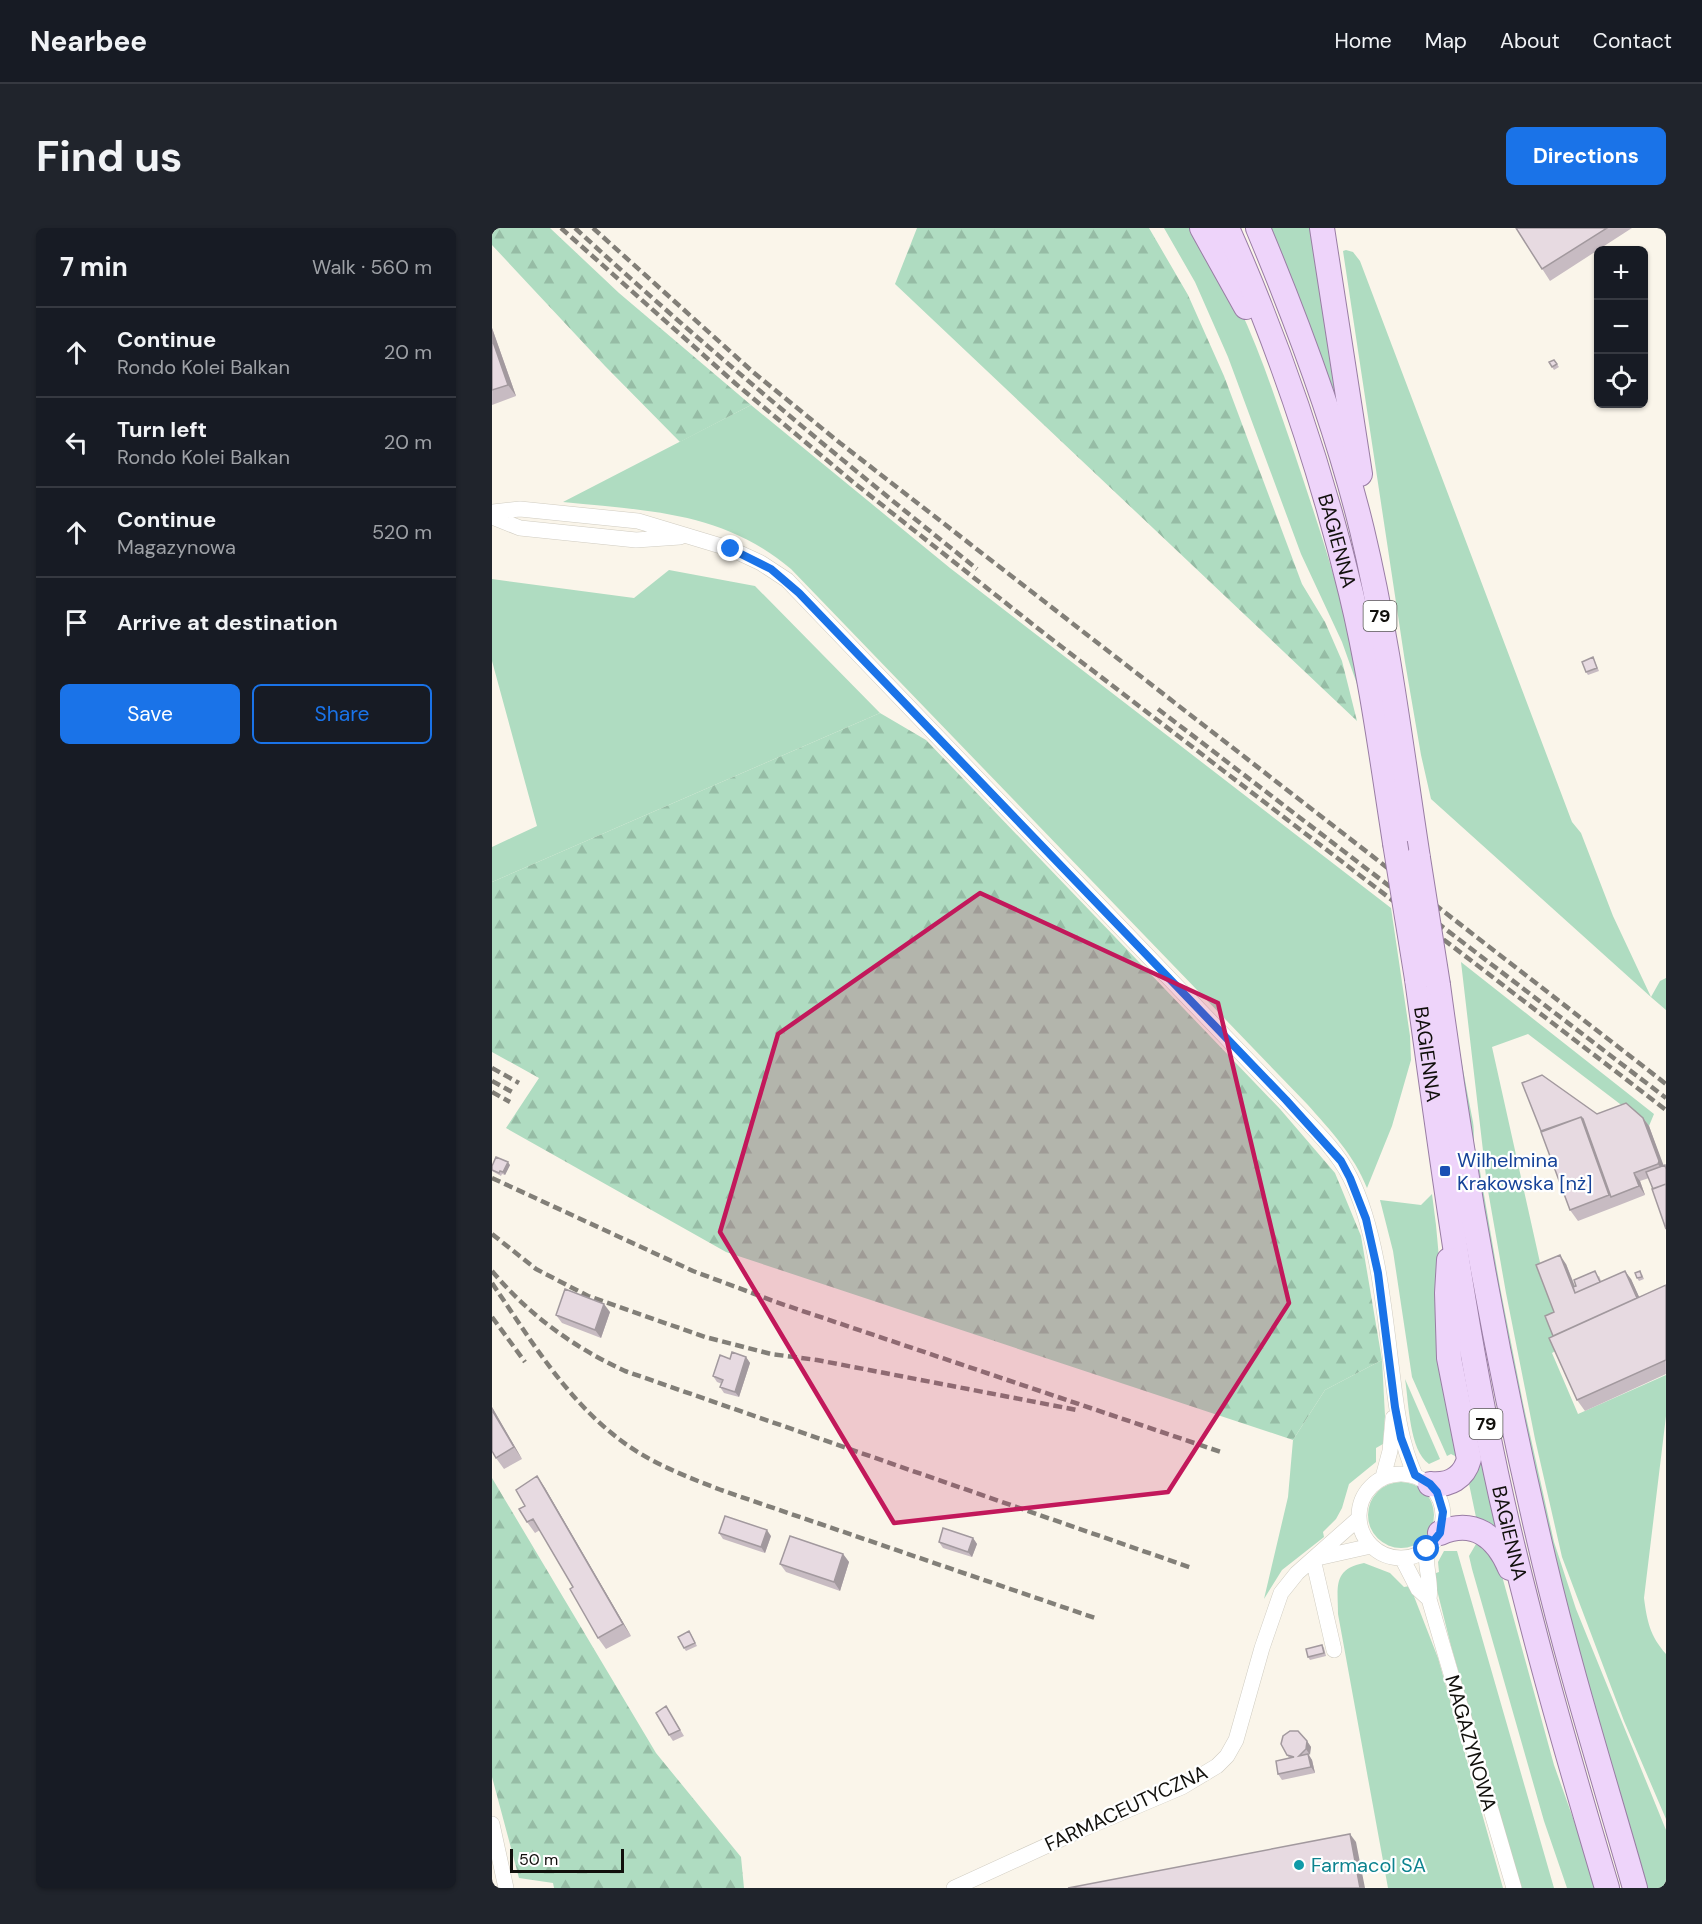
<!DOCTYPE html>
<meta charset="utf-8">
<style>
body{margin:0;font-family:"DM Sans",sans-serif;background:#20242c;color:#f1f3f6}
.controls{position:absolute;right:18px;top:18px;display:grid;overflow:hidden;border-radius:9px;box-shadow:0 2px 4px #0004}
.controls button{width:54px;height:54px;display:grid;place-items:center;padding:0;border:0;border-bottom:2px solid #363941;background:#171b24;color:#f1f3f6;font:30px sans-serif}
.scale{position:absolute;left:18px;bottom:15px;width:114px;box-sizing:border-box;padding-left:6px;border:3px solid #11100c;border-top:0;font-size:16px;line-height:21px;white-space:nowrap;color:#11100c;-webkit-text-stroke:4px #fff;paint-order:stroke}
.stop{position:absolute;width:18px;height:18px;margin:-14px;border:4px solid #1a73e8;border-radius:50%;background:#fff}
.stop.end{background:#1a73e8;border-color:#fff;box-shadow:0 2px 6px #0008}
.list{margin:0;padding:0;list-style:none}
h2{display:flex;justify-content:space-between;align-items:center;height:78px;margin:0;padding:0 24px;font-size:26px}
h2 small{font-size:20px;font-weight:400;color:#9ea1a6}
.list li{display:grid;grid-template-columns:39px 1fr auto;gap:18px;align-items:center;box-sizing:border-box;height:90px;padding:0 24px;border-top:2px solid #363941}
.list b{display:block;font-size:22px;white-space:nowrap}
.list p{margin:0;font-size:20px;white-space:nowrap;color:#9ea1a6}
.list em{font-size:20px;font-style:normal;color:#9ea1a6}
.actions{display:flex;gap:12px;padding:18px 24px}
.actions a{flex:1;padding:14px 0;border:2px solid #1a73e8;border-radius:9px;text-align:center;font-size:21px;color:#1a73e8}
.actions .main{background:#1a73e8;color:#fff}
.icon{flex:none;width:33px;height:33px;fill:none;stroke:currentColor;stroke-width:2;stroke-linecap:round;stroke-linejoin:round}
.map{position:relative;flex:none;width:1174px;height:1660px;overflow:hidden;border-radius:9px}
header{display:flex;align-items:center;gap:36px;box-sizing:border-box;height:84px;padding:0 30px;background:#171b24;border-bottom:2px solid #363941}
header strong{font-size:28px}
nav{display:flex;gap:33px;margin-inline-start:auto;font-size:21px}
.intro{display:flex;align-items:center;justify-content:space-between;box-sizing:border-box;height:144px;padding:0 36px}
h1{margin:0;font-size:42px}
.button{padding:15px 27px;border-radius:9px;background:#1a73e8;color:#fff;font-size:21px;font-weight:700}
main{display:flex;gap:36px;padding:0 36px}
aside{flex:1;background:#171b24;border-radius:9px;box-shadow:0 2px 4px #0004}
.map>svg:first-child{display:block}
</style>
<header>
<strong>Nearbee</strong>
<nav><a>Home</a><a>Map</a><a>About</a><a>Contact</a></nav>
</header>
<div class="intro"><h1>Find us</h1><a class="button">Directions</a></div>
<main>
<aside>
<h2>7 min<small>Walk · 560 m</small></h2>
<ul class="list">
<li><svg class="icon" aria-label="ahead" viewBox="0 0 24 24"><path d="M12 20V5M6 11l6-6 6 6"/></svg><div><b>Continue</b><p>Rondo Kolei Balkan</p></div><em>20 m</em></li>
<li><svg class="icon" aria-label="left" viewBox="0 0 24 24"><path d="M17 20v-9H6M10 6l-5 5 5 5"/></svg><div><b>Turn left</b><p>Rondo Kolei Balkan</p></div><em>20 m</em></li>
<li><svg class="icon" aria-label="ahead" viewBox="0 0 24 24"><path d="M12 20V5M6 11l6-6 6 6"/></svg><div><b>Continue</b><p>Magazynowa</p></div><em>520 m</em></li>
<li><svg class="icon" aria-label="arrive" viewBox="0 0 24 24"><path d="M6 21V4h12l-3 4 3 4H6"/></svg><div><b>Arrive at destination</b></div></li>
</ul>
<div class="actions"><a class="main">Save</a><a>Share</a></div>
</aside>
<div class="map">
<svg width="1174" height="1660" viewBox="0 0 1174 1660">
<defs>
<pattern id="forest-firs" width="22" height="20" patternUnits="userSpaceOnUse" patternTransform="scale(1.5)"><rect width="22" height="20" fill="#afdcc1"/><path d="M5 1l3.5 6h-7zM16 11l3.5 6h-7z" fill="#96bca5"/></pattern>
</defs>
<rect width="100%" height="100%" fill="#faf5ea"/>
<path fill="#afdcc1" d="M672,0H705C718,26 733,51 746,77C769,125 785,176 803,227C828,302 853,377 869,455L865,456L850,414L809,326L736,129L703,54Z
M776,0H822L850,190Z
M854,22L861,24L868,33L1080,594L1089,605L1121,688L1159,769L1168,753L1174,750V782L1160,770L939,571L929,527L913,434L851,23Z
M259,177L458,340L899,680L918,808L919,832L900,898L875,960C862,927 838,902 815,876L299,341C230,283 156,283 71,274Z
M177,342L263,358L388,485L0,654V619L45,598L0,433V351L142,370Z
M969,734L1162,886L1157,898L1036,806L1000,819L1051,1048L1068,1092V1120L1060,1125L1086,1186L1174,1147V1188L1152,1370C1155,1393 1158,1408 1174,1426V1591L1132,1493L1070,1329L1043,1211L1014,1065L995,957Z
M958,789H961C968,824 974,859 981,894C983,906 980,915 985,926L1008,1059L1031,1175L1062,1314L1084,1381L1174,1602V1660H1153C1120,1544 1085,1428 1056,1311C1013,1139 984,964 958,789Z
M940,966L944,997L965,1229L959,1226L955,1228L920,1149L901,1023L888,972L929,977Z
M963,1092L1008,1305L985,1294L976,1251Z
M890,1132L893,1188L891,1216L884,1220V1234L857,1256L850,1280L844,1291L831,1304L832,1309L790,1342L772,1371L796,1269L801,1212L833,1162Z
M913,1151L948,1231L937,1236C917,1222 917,1175 913,1151Z
M876 1287a33 33 0 1 1 66 0a33 33 0 1 1-66 0Z
M984,1308L1004,1326L1062,1537L1106,1660H1075L1052,1593L980,1341L977,1328L984,1316Z
M952,1323H965L1062,1660H1029L959,1418L941,1346L947,1344L946,1334Z
M872,1335L898,1345L912,1359L918,1358L946,1430L1011,1660H896L846,1386C846,1360 840,1341 872,1335Z"/>
<path fill="url(#forest-firs)" d="M0,0H58L127,65L259,177L188,214L113,138L0,17Z
M425,0H657L696,67L732,148L810,356L833,394L850,433L865,493L403,56Z
M388,485L434,512L788,881L843,945L869,1008L890,1132L833,1162L801,1212L234,1024L14,900L47,850L0,824V654Z
M0,1250L164,1525L249,1629L252,1660H62L61,1655L27,1650L0,1549Z"/>
<g fill="none" stroke-linecap="round" stroke-linejoin="round">
<defs>
<path id="minor" d="M0,284L28,281L146,293L239,321L269,335L295,352L794,872C816,896 843,919 858,949C884,1000 892,1078 899,1136C904,1175 907,1211 923,1247
M0,289L28,300L144,312L188,309
M867 1288a42 42 0 1 1 84 0a42 42 0 1 1-84 0Z
M891,1249L898,1223L901,1190
M935,1321C932,1338 940,1354 937,1371L1022,1660
M910,1330L926,1361L937,1371
M821,1331L842,1422
M821,1331L879,1318
M0,1596L14,1660
M462,1660L591,1601L690,1559L725,1538L735,1528L744,1512L770,1420L789,1365L805,1345L866,1291"/>
<g id="primary">
<path d="M710,0L754,79"/>
<path id="s1" d="M735,0C787,117 829,241 859,365C879,447 890,532 903,615"/>
<path d="M766,0C807,98 845,199 870,302C896,410 909,520 926,630"/>
<path d="M830,0L868,246"/>
<path id="s2" d="M925,751C948,916 969,1082 1004,1245C1034,1385 1074,1522 1115,1660"/>
<path d="M946,757C972,951 1007,1143 1052,1333C1078,1443 1112,1551 1143,1660"/>
<path d="M938,1256C957,1258 972,1250 977,1231L957,1130L955,1065L957,1032"/>
<path d="M948,1305C982,1290 1005,1309 1018,1340"/>
</g>
</defs>
<use href="#minor" stroke="#d0ccc1" stroke-width="16"/>
<use href="#primary" stroke="#997da4" stroke-width="26"/>
<use href="#minor" stroke="#fff" stroke-width="15"/>
<use href="#primary" stroke="#eed4fa" stroke-width="24"/>
<path stroke="#827f78" stroke-width="4.5" stroke-dasharray="9 4.5" stroke-linecap="butt" d="M69,0L244,156L361,254L553,406L1174,882
M83,0C212,119 348,231 485,341
M101,0L261,144L348,215L1174,856
M666,481L1174,870
M0,840L27,855
M0,853L22,865
M0,864L18,874
M0,950L201,1043L284,1074L729,1224
M0,1006L44,1041L96,1068L213,1109L279,1126L325,1132L585,1182
M0,1043C37,1087 81,1119 133,1143L700,1340
M0,1055C40,1114 78,1178 138,1219C166,1238 198,1250 229,1262L603,1390
M0,1089L33,1134"/>
<defs>
<path id="primary-bridge" d="M903,615L925,751
M926,630L946,757"/>
</defs>
<use href="#primary-bridge" stroke="#997da4" stroke-width="26" stroke-linecap="butt"/>
<use href="#primary-bridge" stroke="#eed4fa" stroke-width="24"/>
</g>
<path fill="#c7bbc2" d="M1024,0H1140L1058,53Z
M0,100L24,168L0,177Z
M1062,132L1067,139L1062,142L1057,134Z
M1101,429L1107,443L1096,447L1094,444Z
M1105,886L1151,890L1157,898L1171,938L1173,937L1174,939V1001L1157,950L1148,953L1153,967L1125,978L1086,993L1078,982Z
M18,937L13,947L10,946L9,948L0,943V938Z
M1074,1036L1083,1058L1107,1048L1109,1053L1139,1051L1147,1069L1174,1057V1146L1093,1183L1085,1172L1061,1108L1062,1084Z
M1150,1046L1152,1051L1147,1053L1145,1050Z
M118,1084L109,1110L70,1095L64,1087Z
M254,1129L258,1135L247,1169L232,1165L228,1159L230,1156L225,1154L221,1148L238,1131Z
M0,1179L30,1231L12,1241L4,1230Z
M45,1248L53,1260L139,1408L114,1421L106,1410L81,1359L48,1302L43,1305L35,1294L33,1278Z
M227,1305L279,1308L273,1325L231,1311Z
M481,1310L485,1316L480,1329L451,1320L447,1314Z
M351,1326L357,1334L348,1363L294,1344L288,1336Z
M199,1406L205,1418L194,1423L192,1420Z
M830,1417L832,1420L834,1428L818,1432L816,1429Z
M174,1478L192,1508L181,1513L177,1507Z
M815,1513L819,1519L817,1527L820,1532L823,1545L790,1552L786,1546L797,1530L789,1516Z"/>
<path fill="#a2999e" d="M0,100L24,168L16,157L0,111Z
M1151,890L1157,898L1173,941L1172,945L1166,936Z
M16,934L18,937L13,947L11,944Z
M1142,945L1148,953L1153,967L1147,958Z
M1068,1027L1074,1036L1086,1067L1083,1065Z
M1133,1043L1139,1051L1153,1082L1147,1073Z
M112,1076L118,1084L109,1110L103,1102Z
M254,1129L258,1135L247,1169L243,1164Z
M0,1179L30,1231L22,1219L0,1182Z
M45,1248L53,1260L139,1408L131,1396Z
M275,1302L279,1308L273,1325L269,1319Z
M481,1310L485,1316L480,1329L476,1324Z
M351,1326L357,1334L348,1363L342,1354Z
M815,1513L819,1519L818,1527L814,1521Z
M816,1526L820,1532L823,1545L819,1539Z
M858,1606L864,1614L873,1660H868Z"/>
<path fill="#e7dae1" stroke="#a2999e" stroke-width="1.5" d="M1024,0H1115L1050,41Z
M0,111L16,157L0,162Z
M1062,132L1065,136L1060,139L1057,134Z
M1101,429L1105,440L1094,444L1090,434Z
M1050,847L1105,886L1134,875L1151,890L1167,933L1166,936L1142,945L1147,958L1119,969L1091,891L1089,889L1049,903L1030,855Z
M1089,889L1117,967L1078,982L1049,904Z
M4,929L16,934L11,944L8,943L7,945L0,942V938Z
M1173,937L1174,941V956L1161,961L1154,944Z
M1174,956V1001L1160,961Z
M1068,1027L1083,1065L1133,1043L1145,1070L1061,1108L1053,1088L1062,1084L1044,1037Z
M1103,1043L1108,1054L1083,1065L1081,1059L1084,1058L1082,1052Z
M1148,1043L1150,1049L1145,1050L1143,1045Z
M1174,1057V1132L1085,1172L1057,1110Z
M73,1061L112,1076L103,1102L64,1087Z
M240,1124L254,1129L243,1164L228,1159L231,1152L221,1148L228,1127L238,1131Z
M0,1182L22,1219L4,1230L0,1223Z
M45,1248L131,1396L106,1410L78,1361L81,1359L41,1291L35,1294L27,1281L33,1278L24,1262Z
M233,1288L275,1302L269,1319L227,1305Z
M451,1300L481,1310L476,1324L447,1314Z
M298,1308L351,1326L342,1354L288,1336Z
M197,1403L203,1415L192,1420L186,1409Z
M830,1417L832,1425L816,1429L814,1421Z
M174,1478L188,1502L177,1507L164,1485Z
M798,1503H806L815,1513L814,1521L807,1528L816,1526L819,1539L786,1546L784,1533L802,1529L795,1527L789,1516L791,1508Z
M858,1606L868,1660H576Z"/>
<g fill="none" stroke-linecap="round" stroke-linejoin="round">
<path stroke="#1a73e8" stroke-width="8" d="M239,321L279,341L307,365L794,872L849,933L858,950L874,991L886,1045L903,1179L909,1210L923,1247L938,1256L945,1264L951,1284L948,1305L935,1321"/>
</g>
<path fill="#c2185b" fill-opacity="0.2" stroke="#c2185b" stroke-width="4.5" stroke-linejoin="round" d="M488,665L726,775L797,1075L676,1264L402,1295L228,1004L286,806Z"/>
<rect fill="#1a4fb4" stroke="#fff" stroke-width="2" x="947" y="937" width="12" height="12" rx="3"/>
<circle fill="#0f9aa8" stroke="#fff" stroke-width="2" cx="807" cy="1637" r="6"/>
<g text-anchor="middle" dominant-baseline="central" stroke-width="4.5" stroke-linejoin="round" paint-order="stroke">
<g fill="#fff" stroke="#585855" stroke-width="1.5">
<rect x="871.5" y="373" width="33" height="30" rx="4.5"/>
<rect x="977.5" y="1181" width="33" height="30" rx="4.5"/>
</g>
<g font-size="18" font-weight="bold" fill="#11100c">
<text x="888" y="388">79</text>
<text x="994" y="1196">79</text>
</g>
<g font-size="20" fill="#11100c" stroke="#fff">
<text stroke="none"><textPath href="#s1" startOffset="332">BAGIENNA</textPath></text>
<text stroke="none"><textPath href="#s2" startOffset="76">BAGIENNA</textPath></text>
<text stroke="none"><textPath href="#s2" startOffset="562">BAGIENNA</textPath></text>
<text transform="translate(979 1515) rotate(74)">MAGAZYNOWA</text>
<text transform="translate(634 1580) rotate(-25)">FARMACEUTYCZNA</text>
</g>
<g font-size="20" fill="#164399" stroke="#fff" text-anchor="start">
<text x="965" y="932">Wilhelmina<tspan x="965" dy="23">Krakowska [nż]</tspan></text>
</g>
<g font-size="20" fill="#0d838f" stroke="#fff" text-anchor="start">
<text x="819" y="1637">Farmacol SA</text>
</g>
</g>
</svg>
<div class="controls">
<button>+</button>
<button>−</button>
<button><svg class="icon" aria-label="locate" viewBox="0 0 24 24"><circle cx="12" cy="12" r="6"/><path d="M12 2v4M12 18v4M2 12h4M18 12h4"/></svg></button>
</div>
<div class="scale">50 m</div>
<div class="stop" style="left:935px;top:1321px"></div>
<div class="stop end" style="left:239px;top:321px"></div>
</div>
</main>
